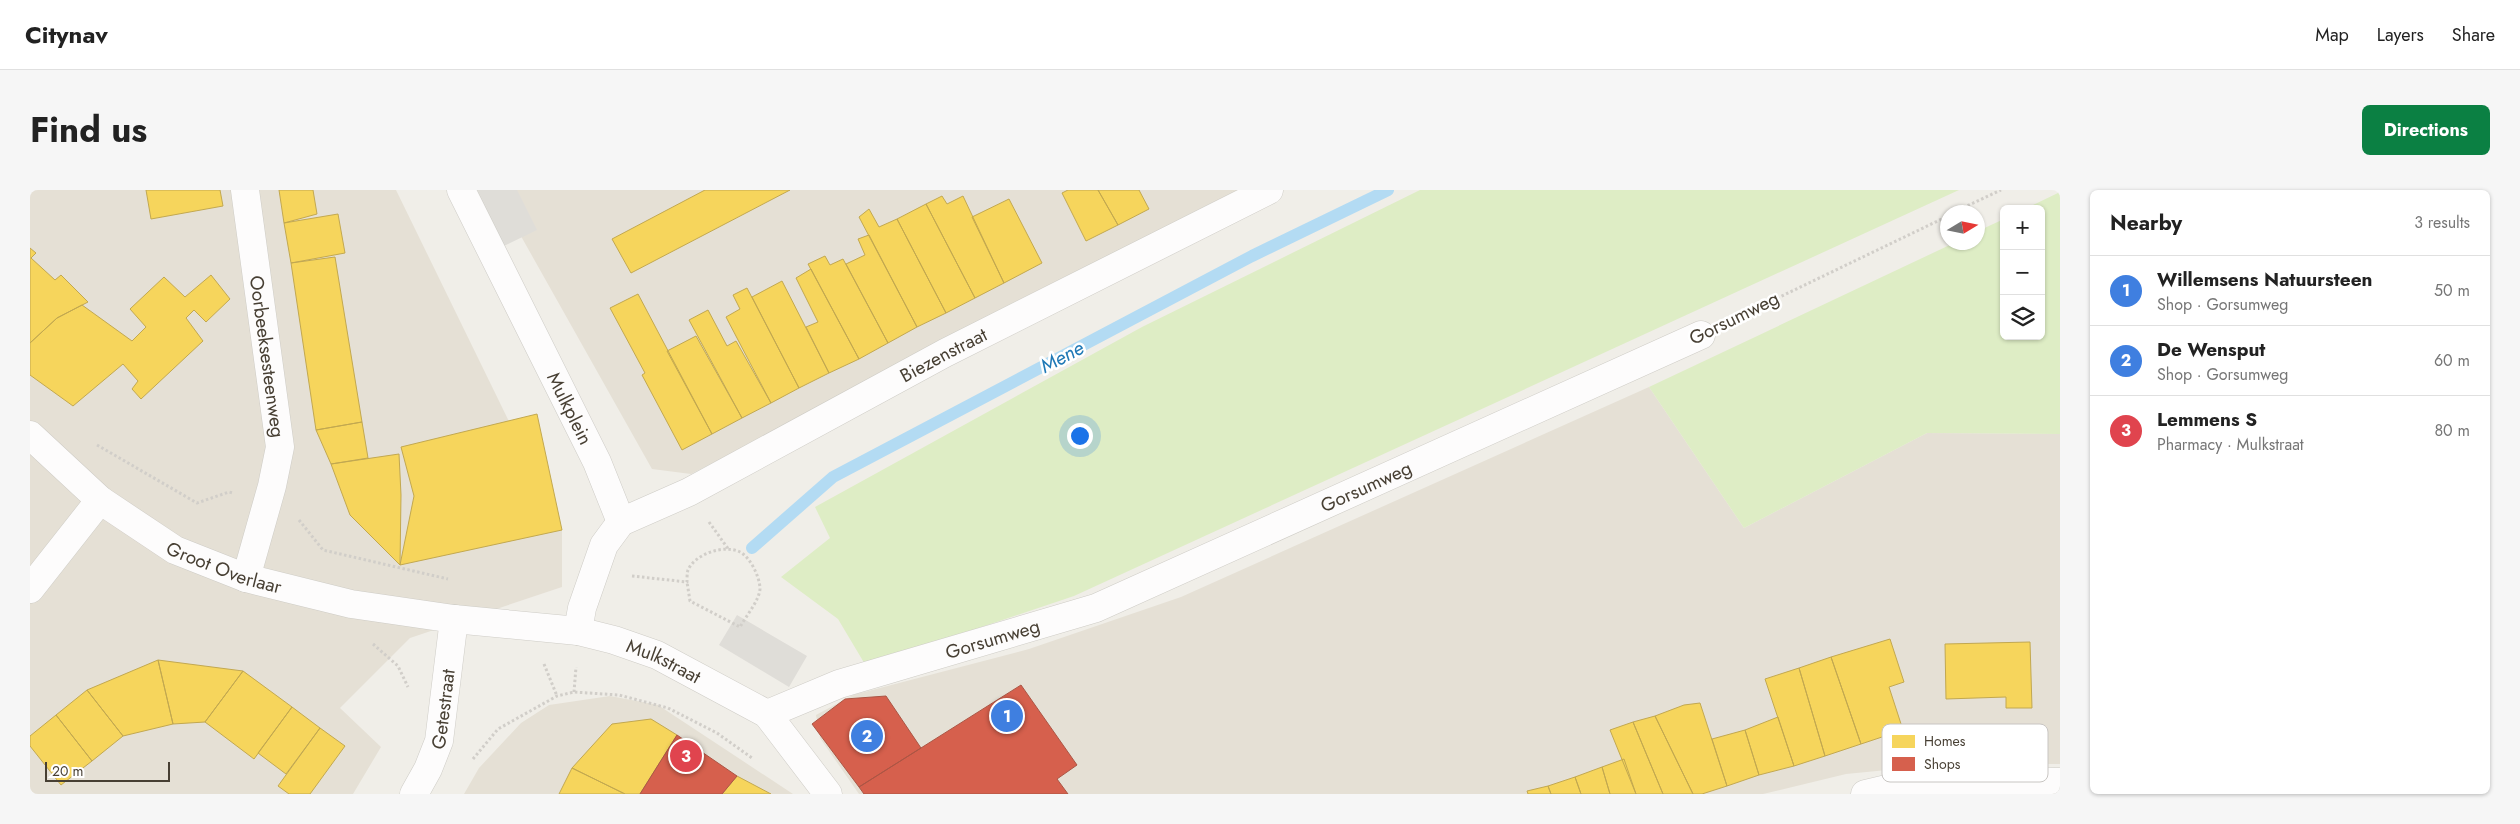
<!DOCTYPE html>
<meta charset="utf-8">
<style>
body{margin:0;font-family:Jost,sans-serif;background:#f6f6f6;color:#222}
.controls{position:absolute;right:15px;top:15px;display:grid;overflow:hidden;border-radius:8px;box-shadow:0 1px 4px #0004}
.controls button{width:45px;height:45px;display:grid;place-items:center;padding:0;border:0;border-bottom:1px solid #e0e0e0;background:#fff;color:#222;font:25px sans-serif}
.compass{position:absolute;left:1910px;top:15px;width:45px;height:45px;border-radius:50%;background:#fff;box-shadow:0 1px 4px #0004;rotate:80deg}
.scale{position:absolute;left:15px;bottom:12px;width:125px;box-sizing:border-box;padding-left:5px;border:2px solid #473f33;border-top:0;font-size:14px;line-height:18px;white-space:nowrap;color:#473f33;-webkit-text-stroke:4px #fff;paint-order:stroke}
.you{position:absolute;left:1049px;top:245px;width:18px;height:18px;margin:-12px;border:4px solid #fff;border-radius:50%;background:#1a73e8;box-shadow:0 0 0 8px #1a73e833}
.badge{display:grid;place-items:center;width:32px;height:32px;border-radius:50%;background:#0b8043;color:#fff;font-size:16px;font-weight:700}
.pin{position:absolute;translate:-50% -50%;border:2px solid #fff;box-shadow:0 1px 5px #0006}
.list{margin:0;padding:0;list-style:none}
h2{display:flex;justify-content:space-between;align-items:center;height:65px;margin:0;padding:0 20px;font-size:21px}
h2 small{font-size:16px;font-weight:400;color:#767676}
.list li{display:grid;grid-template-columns:32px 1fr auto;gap:15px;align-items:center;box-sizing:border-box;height:70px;padding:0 20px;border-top:1px solid #e0e0e0}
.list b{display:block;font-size:19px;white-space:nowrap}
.list p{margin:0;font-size:16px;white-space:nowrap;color:#767676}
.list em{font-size:16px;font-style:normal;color:#767676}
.icon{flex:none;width:28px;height:28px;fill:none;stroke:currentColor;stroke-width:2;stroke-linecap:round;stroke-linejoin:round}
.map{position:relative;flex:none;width:2030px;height:604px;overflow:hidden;border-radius:8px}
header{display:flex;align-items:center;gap:30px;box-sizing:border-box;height:70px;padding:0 25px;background:#fff;border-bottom:1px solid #e0e0e0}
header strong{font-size:24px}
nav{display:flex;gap:28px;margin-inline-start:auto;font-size:18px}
.intro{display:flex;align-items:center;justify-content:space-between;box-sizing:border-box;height:120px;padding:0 30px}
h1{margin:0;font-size:35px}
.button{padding:12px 22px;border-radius:8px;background:#0b8043;color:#fff;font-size:18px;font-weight:700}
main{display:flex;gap:30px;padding:0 30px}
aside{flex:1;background:#fff;border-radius:8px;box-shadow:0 1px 4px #0004}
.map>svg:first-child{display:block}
</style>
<header>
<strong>Citynav</strong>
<nav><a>Map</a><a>Layers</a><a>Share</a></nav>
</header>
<div class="intro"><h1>Find us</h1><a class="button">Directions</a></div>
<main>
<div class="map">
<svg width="2030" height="604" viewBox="0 0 2030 604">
<rect width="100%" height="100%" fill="#f0eee8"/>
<path fill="#e5e0d5" d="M0,0H366L532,340V397L380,448L310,518L351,557L323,604H0Z
M465,0H1219L661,284L622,279Z
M1619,197L1714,338L1897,243L2030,244V574H1946L1888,577L1816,584L1733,604H829L790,548L786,525L823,505L999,459L1151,407Z
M580,506L628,515L763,604H434L449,578L491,533L519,515Z"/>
<path fill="#deedc5" d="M1390,0H1929L1044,406L836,476L808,429L751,387L800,348L785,317L1112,137Z
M2030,2V244L1897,243L1714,338L1619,197L1924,53L1948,52V41L1974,29V146H2011V19H1995Z"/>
<path fill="#dfddd8" d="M447,0H487L507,40L474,56Z
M707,425L777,466L759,497L689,455Z"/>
<path fill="#f6d55c" stroke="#c2a850" d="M116,0H190L193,16L121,29Z
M249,0H283L287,24L254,33Z
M675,0H760L601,83L582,49Z
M1038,0H1068L1088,35L1056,51L1032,3Z
M1068,0H1109L1119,19L1088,35Z
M912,6L917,14L933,6L974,93L945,108L896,14Z
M979,9L1012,73L974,93L942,27Z
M896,14L945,108L916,123L867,29Z
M839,19L849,37L867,29L916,123L887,137L829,27Z
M308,24L315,63L261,73L254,33Z
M839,45L887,137L858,153L816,74L835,65L828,49Z
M0,58L6,63L1,68L25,90L31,85L58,112L27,128L0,153Z
M795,66L800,75L813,69L858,153L829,169L778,74Z
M305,67L332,232L286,240L261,73Z
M781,79L829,169L799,183L776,137L788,132L766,88Z
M181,85L200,109L176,132L164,120L156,128L173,151L111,209L102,199L108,191L93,174L43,216L0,185V153L27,128L52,115L102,151L116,137L100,119L134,87L155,107Z
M752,91L799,183L769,198L722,107Z
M717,98L769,198L741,213L696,127L710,119L703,105Z
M608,104L682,244L652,260L612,185L615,183L580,118Z
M678,120L697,156L706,151L741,213L712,228L659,130Z
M666,146L712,228L682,244L637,161Z
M507,224L532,340L370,375L384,306L371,257Z
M332,232L338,268L301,274L286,240Z
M369,264L371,305L370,375L320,325L301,274Z
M1860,449L1874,492L1859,497L1873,540L1831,554L1801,467Z
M2000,452L2002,518H1976V507L1916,509L1915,454Z
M1801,467L1831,554L1795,566L1769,478Z
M128,470L213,481L175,532L143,534Z
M128,470L143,534L93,546L57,500Z
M1769,478L1795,566L1764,576L1735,489Z
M213,481L262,517L224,569L175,532Z
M57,500L93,546L62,571L26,525Z
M1670,513L1697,596L1672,604H1663L1625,526L1654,515Z
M262,517L290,538L256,584L228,563Z
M26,525L62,571L31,595L0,556V546Z
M1625,526L1663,604H1633L1603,532Z
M1748,527L1764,576L1729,585L1715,540Z
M621,529L647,545L610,604H595L542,578L582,534Z
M1603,532L1633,604H1606L1580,540Z
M290,538L315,556L280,604H259L248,596Z
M1715,540L1729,585L1697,596L1682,549Z
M1594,569L1606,604H1580L1572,577Z
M1572,577L1580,604H1551L1545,587Z
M542,578L595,604H529Z
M707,586L741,604H692Z
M1545,587L1551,604H1521L1518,596Z
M1518,596L1521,604H1498L1497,601Z"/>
<path fill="#d6604d" stroke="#ab5645" d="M991,495L1047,575L1027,589L1038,604H834L829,597Z
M856,506L891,558L829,597L782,534L815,509Z
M647,545L707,586L692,604H610Z"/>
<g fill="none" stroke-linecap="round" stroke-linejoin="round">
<path stroke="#b3dbf3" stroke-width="12" d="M722,358L803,287L1222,66L1358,0"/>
<defs>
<g id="minor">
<path id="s1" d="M215,0L250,257L242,296L216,388"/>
<path id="s2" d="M431,0L567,272L591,332"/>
<path id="s3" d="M0,245L70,310L145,360L216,388L321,414L424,429L548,441L584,450L627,465L737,524L798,604"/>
<path d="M0,399L70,310"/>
<path id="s4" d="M548,441L552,418L574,355L591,332L659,302L915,163L1239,0"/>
<path id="s5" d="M737,524L809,494L1066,418L1671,145"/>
<path id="s6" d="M384,604L398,579L409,551L424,429"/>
<path d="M1835,604L1873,595L1964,591L2030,592"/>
</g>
</defs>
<use href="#minor" stroke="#ceccc6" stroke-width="29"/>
<path stroke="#d1cec9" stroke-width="3" stroke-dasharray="2.5 2.5" stroke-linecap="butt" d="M1924,22L1971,0
M1702,130L1918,26
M67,255L167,313L199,302L203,303
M269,330L293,360L418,389
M679,332L699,360
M602,386L657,392C657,388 657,383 658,380C665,364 694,354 710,362C720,367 730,387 730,399C729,411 716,426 710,437L660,411L657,392
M343,454L368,476L378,497
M514,474L527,506
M544,502L546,477
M443,569L468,539L527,506L544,502L589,505L638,518L687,543L722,568"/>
<use href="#minor" stroke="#fdfcfc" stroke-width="28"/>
</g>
<g text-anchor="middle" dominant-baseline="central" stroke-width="5" stroke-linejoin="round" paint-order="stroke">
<g font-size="19" fill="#473f33" stroke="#fff">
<text transform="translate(1704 128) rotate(-26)">Gorsumweg</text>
<text stroke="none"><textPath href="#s4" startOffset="482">Biezenstraat</textPath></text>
<text stroke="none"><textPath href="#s1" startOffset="168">Oorbeeksesteenweg</textPath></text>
<text stroke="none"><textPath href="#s2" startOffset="244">Mulkplein</textPath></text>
<text stroke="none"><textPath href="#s5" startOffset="642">Gorsumweg</textPath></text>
<text stroke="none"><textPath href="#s3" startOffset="238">Groot Overlaar</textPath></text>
<text stroke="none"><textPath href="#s5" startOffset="238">Gorsumweg</textPath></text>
<text stroke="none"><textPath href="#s3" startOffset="690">Mulkstraat</textPath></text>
<text stroke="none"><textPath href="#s6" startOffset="91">Getestraat</textPath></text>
</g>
<g font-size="20" font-style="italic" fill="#2079b6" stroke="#fff">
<text transform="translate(1032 167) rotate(-28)">Mene</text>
</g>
</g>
<rect x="1852" y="534" width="166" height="58" rx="8" fill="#fff" stroke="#c8c5c2" stroke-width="1"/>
<rect x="1862" y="545" width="23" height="13" fill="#f6d55c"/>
<rect x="1862" y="567" width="23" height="14" fill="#d6604d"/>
<g font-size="14" fill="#473f33">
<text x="1894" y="556">Homes</text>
<text x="1894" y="579">Shops</text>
</g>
</svg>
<div class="controls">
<button>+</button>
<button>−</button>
<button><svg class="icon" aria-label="layers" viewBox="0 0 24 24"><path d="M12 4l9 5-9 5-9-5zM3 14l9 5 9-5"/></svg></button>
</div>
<svg class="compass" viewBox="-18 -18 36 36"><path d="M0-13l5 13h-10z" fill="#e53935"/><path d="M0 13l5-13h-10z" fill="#767676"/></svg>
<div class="scale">20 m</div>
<div class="you"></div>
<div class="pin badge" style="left:977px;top:526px;background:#3f7fe0">1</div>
<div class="pin badge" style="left:837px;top:546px;background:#3f7fe0">2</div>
<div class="pin badge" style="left:656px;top:566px;background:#e0444e">3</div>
</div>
<aside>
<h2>Nearby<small>3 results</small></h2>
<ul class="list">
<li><span class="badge" style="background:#3f7fe0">1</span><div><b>Willemsens Natuursteen</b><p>Shop · Gorsumweg</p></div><em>50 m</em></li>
<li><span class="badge" style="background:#3f7fe0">2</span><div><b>De Wensput</b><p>Shop · Gorsumweg</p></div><em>60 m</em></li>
<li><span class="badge" style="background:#e0444e">3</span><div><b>Lemmens S</b><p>Pharmacy · Mulkstraat</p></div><em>80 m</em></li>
</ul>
</aside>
</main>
